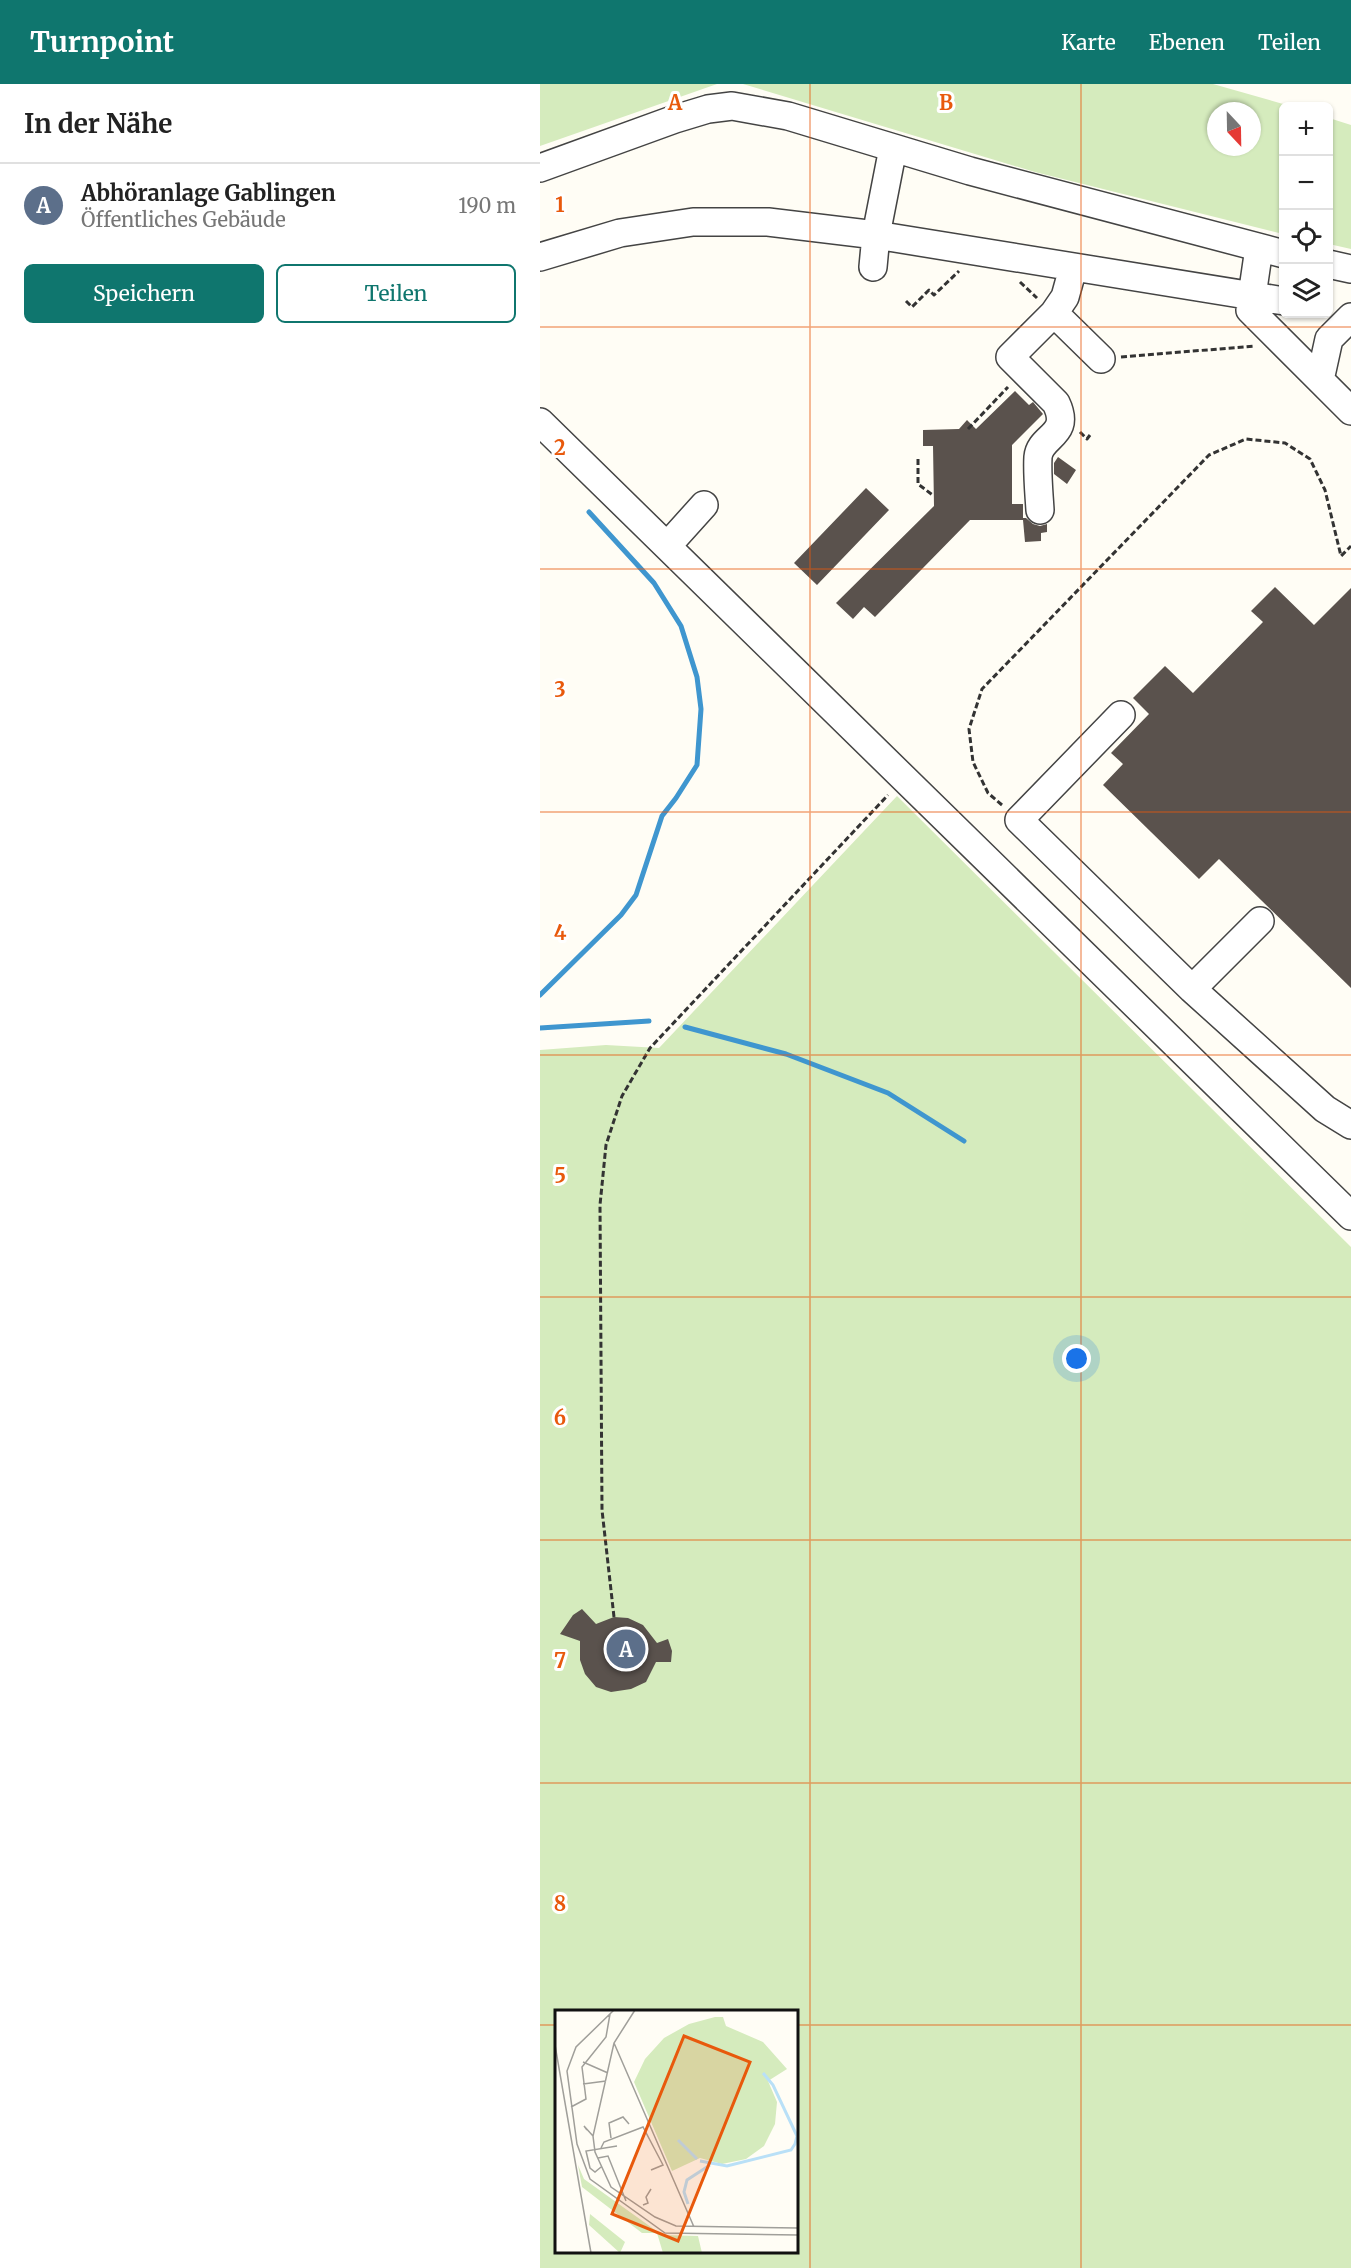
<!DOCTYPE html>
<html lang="de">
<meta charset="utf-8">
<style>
body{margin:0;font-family:Merriweather,serif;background:#f2f2f2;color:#222}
.controls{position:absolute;right:18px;top:18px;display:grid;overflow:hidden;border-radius:9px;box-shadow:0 2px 4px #0004}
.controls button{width:54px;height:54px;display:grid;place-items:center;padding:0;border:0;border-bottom:2px solid #e0e0e0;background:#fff;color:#222;font:30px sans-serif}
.compass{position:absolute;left:667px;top:18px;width:54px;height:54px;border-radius:50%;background:#fff;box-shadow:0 2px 4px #0004;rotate:158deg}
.you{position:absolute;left:537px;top:1275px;width:21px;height:21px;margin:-15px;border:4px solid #fff;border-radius:50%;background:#1a73e8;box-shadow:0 0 0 9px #1a73e833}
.badge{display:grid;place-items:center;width:39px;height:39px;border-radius:50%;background:#0f766e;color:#fff;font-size:20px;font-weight:700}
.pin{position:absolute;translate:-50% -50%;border:3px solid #fff;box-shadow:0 2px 6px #0006}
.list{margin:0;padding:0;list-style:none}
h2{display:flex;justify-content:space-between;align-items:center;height:78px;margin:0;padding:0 24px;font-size:26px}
h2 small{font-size:20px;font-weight:400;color:#767676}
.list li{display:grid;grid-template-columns:39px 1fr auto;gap:18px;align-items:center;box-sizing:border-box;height:84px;padding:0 24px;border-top:2px solid #e0e0e0}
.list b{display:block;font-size:22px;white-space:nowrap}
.list p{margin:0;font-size:20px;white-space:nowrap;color:#767676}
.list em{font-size:20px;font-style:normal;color:#767676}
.actions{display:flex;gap:12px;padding:18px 24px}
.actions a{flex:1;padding:14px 0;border:2px solid #0f766e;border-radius:9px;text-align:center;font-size:21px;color:#0f766e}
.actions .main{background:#0f766e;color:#fff}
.icon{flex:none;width:33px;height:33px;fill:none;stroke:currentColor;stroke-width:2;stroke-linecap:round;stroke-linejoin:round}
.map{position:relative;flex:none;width:811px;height:2184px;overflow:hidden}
header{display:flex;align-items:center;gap:36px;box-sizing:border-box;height:84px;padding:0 30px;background:#0f766e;color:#fff}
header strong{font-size:28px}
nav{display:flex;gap:33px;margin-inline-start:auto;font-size:21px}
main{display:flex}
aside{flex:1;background:#fff}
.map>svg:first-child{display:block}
</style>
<header>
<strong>Turnpoint</strong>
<nav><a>Karte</a><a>Ebenen</a><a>Teilen</a></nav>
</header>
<main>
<aside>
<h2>In der Nähe<small></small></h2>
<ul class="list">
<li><span class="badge" style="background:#5c6f8a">A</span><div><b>Abhöranlage Gablingen</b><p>Öffentliches Gebäude</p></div><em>190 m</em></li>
</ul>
<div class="actions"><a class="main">Speichern</a><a>Teilen</a></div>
</aside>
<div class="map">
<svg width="811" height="2184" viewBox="0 0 811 2184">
<rect width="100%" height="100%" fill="#fffdf5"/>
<path fill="#d5ebbd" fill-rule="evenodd" d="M0,0H177L0,62Z
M203,0H673L750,22H744L743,150L495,88ZM676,27H712V63H676Z
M789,34L811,41V165L789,160Z
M357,712L811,1163V2184H0V966L66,961L119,964ZM16,1928H256V2168H16Z"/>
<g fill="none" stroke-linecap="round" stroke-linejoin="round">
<path stroke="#3f96cf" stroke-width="5" d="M0,911L81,831L96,811L122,732L136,714L157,681L161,625L157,593L141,542L114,499L49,428
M145,943L246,970L348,1009L424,1057
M0,944L109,937"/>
</g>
<path fill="#5a524d" d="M475,307L489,321L493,318L503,330L472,361V420H483V434H486L493,440L500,442L507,440V448L501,449V457L485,458L483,436H430L335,533L324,523L313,535L296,519L394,422L393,362H383V346L419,345L427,336L436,345Z
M518,373L536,386L527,400L514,390V379Z
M326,404L349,426L277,501L254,479Z
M735,503L774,541L811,504V904L679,775L659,795L563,701L583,680L571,669L609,630L593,614L625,582L653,609L723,538L711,527Z
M42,1525L56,1540L74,1533L88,1534L103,1541L117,1559L128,1555L132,1567L131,1578H116L106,1598L91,1605L71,1608L56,1603L45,1590L40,1576V1557L20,1550L33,1531Z"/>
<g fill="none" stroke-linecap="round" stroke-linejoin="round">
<defs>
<path id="minor" d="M0,84L135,35L168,25L192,22L248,32L430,87L744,170
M719,164L710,226L811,327
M0,173L80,149L153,138H228L336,151L744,217
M788,180L811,185
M333,183L336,151L353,64
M533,184L525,213L514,229L561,275
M780,296L789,255L811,233
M0,338L811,1132
M500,426C499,409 497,390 498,373C500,351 532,352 516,319L470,273L514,229
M128,461L164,421
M581,631L479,736L652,905L785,1025L811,1041
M652,905L720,837"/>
</defs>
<use href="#minor" stroke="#444" stroke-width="30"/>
<path stroke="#333" stroke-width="3" stroke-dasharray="6 3" stroke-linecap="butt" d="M480,198L497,214
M366,217L372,223L389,206L394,211L419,187
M581,273L715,262
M428,345L468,303
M540,348L547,355L550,351
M378,375V400L394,412
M462,721L448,709L433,678L429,645L442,605L669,371L706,355L745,359L770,375L785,406L801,472L811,462
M74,1533L62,1426L60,1121L66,1061L82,1012L110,964L348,711"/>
<use href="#minor" stroke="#fff" stroke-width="27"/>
</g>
<path fill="none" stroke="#e8590c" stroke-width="1.5" stroke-opacity="0.55" d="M270,0V2184M541,0V2184M0,243H811M0,485H811M0,728H811M0,971H811M0,1213H811M0,1456H811M0,1699H811M0,1941H16M256,1941H811"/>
<g transform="translate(15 1926)">
<rect width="243" height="243" fill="#fffdf5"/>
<path d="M160,7H168L171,16L208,32L232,59L213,71L222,92L220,114L209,136L191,149L167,154L145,148L117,161L79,72L90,49L109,28L134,14ZM23,155L29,169L107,225L143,226L147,243H108L102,223H87L27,177ZM35,204L70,232L65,243L34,215Z" fill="#d5ebbd"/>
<path fill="none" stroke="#b9e0f7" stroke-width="3" d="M123,130L142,149M145,151L172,156L236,140L240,134L242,126L218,75L208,63M133,194L129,182L132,170L155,155"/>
<path fill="none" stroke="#a09f9a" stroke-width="1.5" d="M59,0L21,37L12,61L22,134L35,169L110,223L243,225M80,0L59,33L38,126L40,142L56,177L100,207L121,216L243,218M59,33L139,217M0,35L36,243M28,52L53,63M28,74L51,71M16,97L31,89L27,57L51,27L55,4M32,120L29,116L38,126M56,128L54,113L68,107L74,114M46,138L49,132L88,117L108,155L96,160M43,148L53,146L71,191M46,157L40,162L35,158L31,141L62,136M88,195L93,193L91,187L96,179"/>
<path fill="#e8590c" fill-opacity="0.15" stroke="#e8590c" stroke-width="3" d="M129,26L195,52L123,231L57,204Z"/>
<rect width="243" height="243" fill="none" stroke="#111" stroke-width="3"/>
</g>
<g font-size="20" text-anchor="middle" font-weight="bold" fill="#e8590c" stroke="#fff" stroke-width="6" stroke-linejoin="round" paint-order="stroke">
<text x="135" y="26">A</text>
<text x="406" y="26">B</text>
<text x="20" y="128">1</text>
<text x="20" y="371">2</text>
<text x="20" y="613">3</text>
<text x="20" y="856">4</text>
<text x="20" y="1099">5</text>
<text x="20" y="1341">6</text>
<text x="20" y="1584">7</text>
<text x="20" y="1827">8</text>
</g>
</svg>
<div class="controls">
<button>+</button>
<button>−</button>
<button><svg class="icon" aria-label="locate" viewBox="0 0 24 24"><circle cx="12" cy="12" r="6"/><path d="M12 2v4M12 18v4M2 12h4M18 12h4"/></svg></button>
<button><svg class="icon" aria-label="layers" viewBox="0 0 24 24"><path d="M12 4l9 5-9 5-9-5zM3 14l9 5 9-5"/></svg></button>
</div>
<svg class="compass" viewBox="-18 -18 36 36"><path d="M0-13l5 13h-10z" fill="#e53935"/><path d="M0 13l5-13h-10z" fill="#767676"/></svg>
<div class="you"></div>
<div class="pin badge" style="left:86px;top:1565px;background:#5c6f8a">A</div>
</div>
</main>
